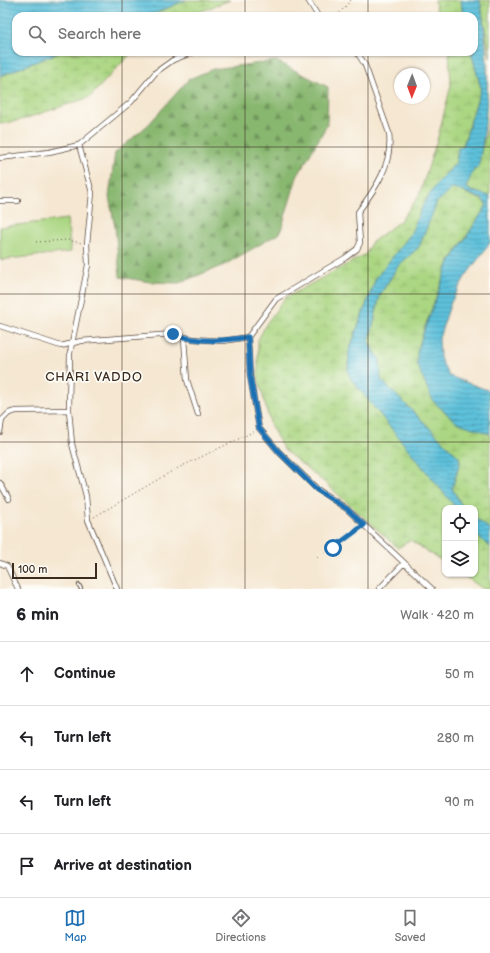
<!DOCTYPE html>
<meta charset="utf-8">
<style>
body{margin:0;font-family:"Balsamiq Sans",sans-serif;background:#f2f2f2;color:#202124}
.controls{position:absolute;right:12px;bottom:12px;display:grid;overflow:hidden;border-radius:8px;box-shadow:0 1px 3px #0004}
.controls button{width:36px;height:36px;display:grid;place-items:center;padding:0;border:0;border-bottom:1px solid #e0e0e0;background:#fff;color:#202124;font:20px sans-serif}
.compass{position:absolute;left:394px;top:68px;width:36px;height:36px;border-radius:50%;background:#fff;box-shadow:0 1px 3px #0004;rotate:181deg}
.scale{position:absolute;left:12px;bottom:10px;width:85px;box-sizing:border-box;padding-left:4px;border:2px solid #3b2a1e;border-top:0;font-size:11px;line-height:14px;white-space:nowrap;color:#3b2a1e;-webkit-text-stroke:3px #fdfcf7;paint-order:stroke}
.stop{position:absolute;width:12px;height:12px;margin:-9px;border:3px solid #1f6fb2;border-radius:50%;background:#fff}
.stop.end{background:#1f6fb2;border-color:#fff;box-shadow:0 1px 4px #0008}
.list{margin:0;padding:0;list-style:none}
h2{display:flex;justify-content:space-between;align-items:center;height:52px;margin:0;padding:0 16px;font-size:17px}
h2 small{font-size:13px;font-weight:400;color:#757577}
.list li{display:grid;grid-template-columns:26px 1fr auto;gap:12px;align-items:center;box-sizing:border-box;height:64px;padding:0 16px;border-top:1px solid #e0e0e0}
.list b{display:block;font-size:15px;white-space:nowrap}
.list em{font-size:13px;font-style:normal;color:#757577}
.icon{flex:none;width:22px;height:22px;fill:none;stroke:currentColor;stroke-width:2;stroke-linecap:round;stroke-linejoin:round}
.map{position:relative;flex:none;width:490px;height:589px;overflow:hidden}
.search{position:absolute;background:#fff;box-shadow:0 1px 3px #0004;left:12px;right:12px;top:12px;height:44px;display:flex;align-items:center;gap:10px;box-sizing:border-box;padding:0 14px;border-radius:12px;color:#757577;font-size:15px}
.sheet{height:308px;background:#fff}
nav{display:flex;justify-content:space-around;align-items:center;box-sizing:border-box;height:56px;border-top:1px solid #e0e0e0;background:#fff;font-size:11px;color:#757577}
nav a{display:grid;justify-items:center;gap:2px}
nav .on{color:#1f6fb2}
.map>svg:first-child{display:block}
</style>
<div class="map">
<svg width="490" height="589" viewBox="0 0 490 589">
<defs>
<pattern id="forest-firs" width="22" height="20" patternUnits="userSpaceOnUse"><rect width="22" height="20" fill="#88b770"/><path d="M5 1l3.5 6h-7zM16 11l3.5 6h-7z" fill="#70955b"/></pattern>
<pattern id="wetland-marsh" width="20" height="14" patternUnits="userSpaceOnUse"><rect width="20" height="14" fill="#abd682"/><path d="M1 5h8M5 5V1M11 12h8M15 12V8" fill="none" stroke="#94b870"/></pattern>
<pattern id="water-rules" width="6" height="5" patternUnits="userSpaceOnUse"><rect width="6" height="5" fill="#5dc1db"/><path d="M0 2.5h6" fill="none" stroke="#4e9db1"/></pattern>
</defs>
<rect width="100%" height="100%" fill="#fdfcf7"/>
<filter id="ink" filterUnits="userSpaceOnUse"><feTurbulence type="fractalNoise" baseFrequency=".025" numOctaves="2"/><feDisplacementMap in="SourceGraphic" scale="8" xChannelSelector="R" yChannelSelector="G"/><feConvolveMatrix kernelMatrix="1 2 1 2 8 2 1 2 1" color-interpolation-filters="sRGB"/></filter>
<filter id="wash" filterUnits="userSpaceOnUse"><feTurbulence type="fractalNoise" baseFrequency=".012" numOctaves="4" result="noise"/><feDisplacementMap in="SourceGraphic" scale="16" xChannelSelector="R" yChannelSelector="G"/><feGaussianBlur stdDeviation="0.9" result="paint"/><feColorMatrix in="noise" values="0 0 0 0 0 0 0 0 0 0 0 0 0 0 0 0 0 1.4 0 .05"/><feComposite in="paint" operator="in"/></filter>
<g filter="url(#wash)">
<rect width="100%" height="100%" fill="#f5e7d1"/>
<path fill="#abd682" stroke="#738050" d="M67,219L71,252L0,260V227Z"/>
<path fill="url(#forest-firs)" stroke="#627047" d="M276,61L328,87L327,125L297,177L280,233L224,265L179,283L150,282L120,277L115,227L109,197L115,153L149,124L189,79L213,69Z"/>
<path fill="url(#wetland-marsh)" stroke="#738050" d="M186,0H230L189,16H149Z
M434,0H461L463,16H439Z
M480,0H490V58Z
M60,52H132L90,97L21,120L0,124V76Z
M449,52H471L481,88L463,146L458,148L456,163L439,181L424,203L410,235L376,278L349,351L456,508H445V563L410,540L398,548L324,482L284,450L271,426L258,378V340L266,324L285,298L366,254L371,243L401,220L419,196L438,137L451,85Z
M490,114V194L487,196L471,191L466,187L486,135Z
M453,188L483,200L487,205L448,264L422,336L417,353L481,430L490,434V529L475,518V508H463L452,488L460,463L459,457L381,380L380,360L369,343L380,295L398,266L419,246L437,202Z
M475,534L490,547V589H483L462,574H475Z"/>
<path fill="url(#water-rules)" stroke="#4c767c" d="M0,0H186L149,16H16V52H60L0,76Z
M461,0H480C490,56 490,113 478,168L474,170L466,187L471,191L490,196V243L465,277L451,302L439,338L440,358L449,376L490,391V434L456,422L433,401L417,365V353L422,336L448,265L487,205L482,199L453,188L437,202L419,247L398,266L380,295L369,343L380,360L381,380L459,457L460,463L452,488L463,508H456L351,379L348,372L349,351L376,278L410,235L424,203L439,181L456,163L458,148L463,146L481,88L471,52H474V16H463Z
M475,518L490,529V547L475,534Z"/>
</g>
<g filter="url(#ink)">
<g fill="none" stroke-linecap="round" stroke-linejoin="round">
<defs>
<path id="service" d="M79,585L81,589"/>
<path id="minor" d="M308,0L318,16
M357,52L365,65L389,133C393,164 376,188 358,212L360,243L357,249L345,258L276,299L248,337L250,376L259,428L279,452L317,489L347,509L432,589
M79,145L92,193L87,244L88,265L70,353L69,410L72,444L86,496L88,520L117,589
M0,158L49,152L79,145L131,102L156,72L173,60L194,52
M0,201H18
M0,326L61,346L81,341L173,334L193,339L223,341L248,337
M184,338L187,380L198,414
M0,420H2L0,432
M2,420L9,413L16,411L69,410
M0,483L9,499
M0,563L7,566L18,589
M379,589L404,563"/>
</defs>
<use href="#service" stroke="#574639" stroke-width="4.5"/>
<use href="#minor" stroke="#574639" stroke-width="6"/>
<path stroke="#574639" stroke-width="1" stroke-dasharray="1 3" stroke-linecap="butt" d="M337,16L351,0
M36,242L68,240L82,243
M94,517L174,470L255,431
M317,557L333,548L360,528"/>
<use href="#service" stroke="#fff" stroke-width="2.5"/>
<use href="#minor" stroke="#fff" stroke-width="4.5"/>
</g>
</g>
<g fill="none" stroke-linecap="round" stroke-linejoin="round" filter="url(#ink)">
<path stroke="#1f6fb2" stroke-width="5" d="M173,334C198,343 223,341 248,337L250,376L259,428L279,452L317,490L347,509L364,525L333,548"/>
</g>
<path fill="none" stroke="#3b2a1e" stroke-width="1" stroke-opacity="0.55" d="M122,0V16M245,0V16M368,0V16M122,52V589M245,52V589M368,52V589M0,147H490M0,294H490M0,442H490"/>
<g text-anchor="middle" dominant-baseline="central" stroke-width="3.5" stroke-linejoin="round" paint-order="stroke">
<g font-size="13" letter-spacing="1" fill="#3b2a1e" stroke="#fdfcf7">
<text x="94" y="377">CHARI VADDO</text>
</g>
</g>
</svg>
<div class="controls">
<button><svg class="icon" aria-label="locate" viewBox="0 0 24 24"><circle cx="12" cy="12" r="6"/><path d="M12 2v4M12 18v4M2 12h4M18 12h4"/></svg></button>
<button><svg class="icon" aria-label="layers" viewBox="0 0 24 24"><path d="M12 4l9 5-9 5-9-5zM3 14l9 5 9-5"/></svg></button>
</div>
<svg class="compass" viewBox="-18 -18 36 36"><path d="M0-13l5 13h-10z" fill="#e53935"/><path d="M0 13l5-13h-10z" fill="#757577"/></svg>
<div class="scale">100 m</div>
<div class="stop" style="left:333px;top:548px"></div>
<div class="stop end" style="left:173px;top:334px"></div>
<div class="search"><svg class="icon" aria-label="search" viewBox="0 0 24 24"><circle cx="10" cy="10" r="6"/><path d="M15 15l6 6"/></svg>Search here</div>
</div>
<section class="sheet">
<h2>6 min<small>Walk · 420 m</small></h2>
<ul class="list">
<li><svg class="icon" aria-label="ahead" viewBox="0 0 24 24"><path d="M12 20V5M6 11l6-6 6 6"/></svg><div><b>Continue</b></div><em>50 m</em></li>
<li><svg class="icon" aria-label="left" viewBox="0 0 24 24"><path d="M17 20v-9H6M10 6l-5 5 5 5"/></svg><div><b>Turn left</b></div><em>280 m</em></li>
<li><svg class="icon" aria-label="left" viewBox="0 0 24 24"><path d="M17 20v-9H6M10 6l-5 5 5 5"/></svg><div><b>Turn left</b></div><em>90 m</em></li>
<li><svg class="icon" aria-label="arrive" viewBox="0 0 24 24"><path d="M6 21V4h12l-3 4 3 4H6"/></svg><div><b>Arrive at destination</b></div></li>
</ul>
</section>
<nav>
<a class="on"><svg class="icon" aria-label="map" viewBox="0 0 24 24"><path d="M3 6l6-2 6 2 6-2v14l-6 2-6-2-6 2zM9 4v14M15 6v14"/></svg>Map</a>
<a><svg class="icon" aria-label="directions" viewBox="0 0 24 24"><path d="M12 3l9 9-9 9-9-9zM9 14v-3h6M13 9l2 2-2 2"/></svg>Directions</a>
<a><svg class="icon" aria-label="saved" viewBox="0 0 24 24"><path d="M7 4h10v16l-5-4-5 4z"/></svg>Saved</a>
</nav>
